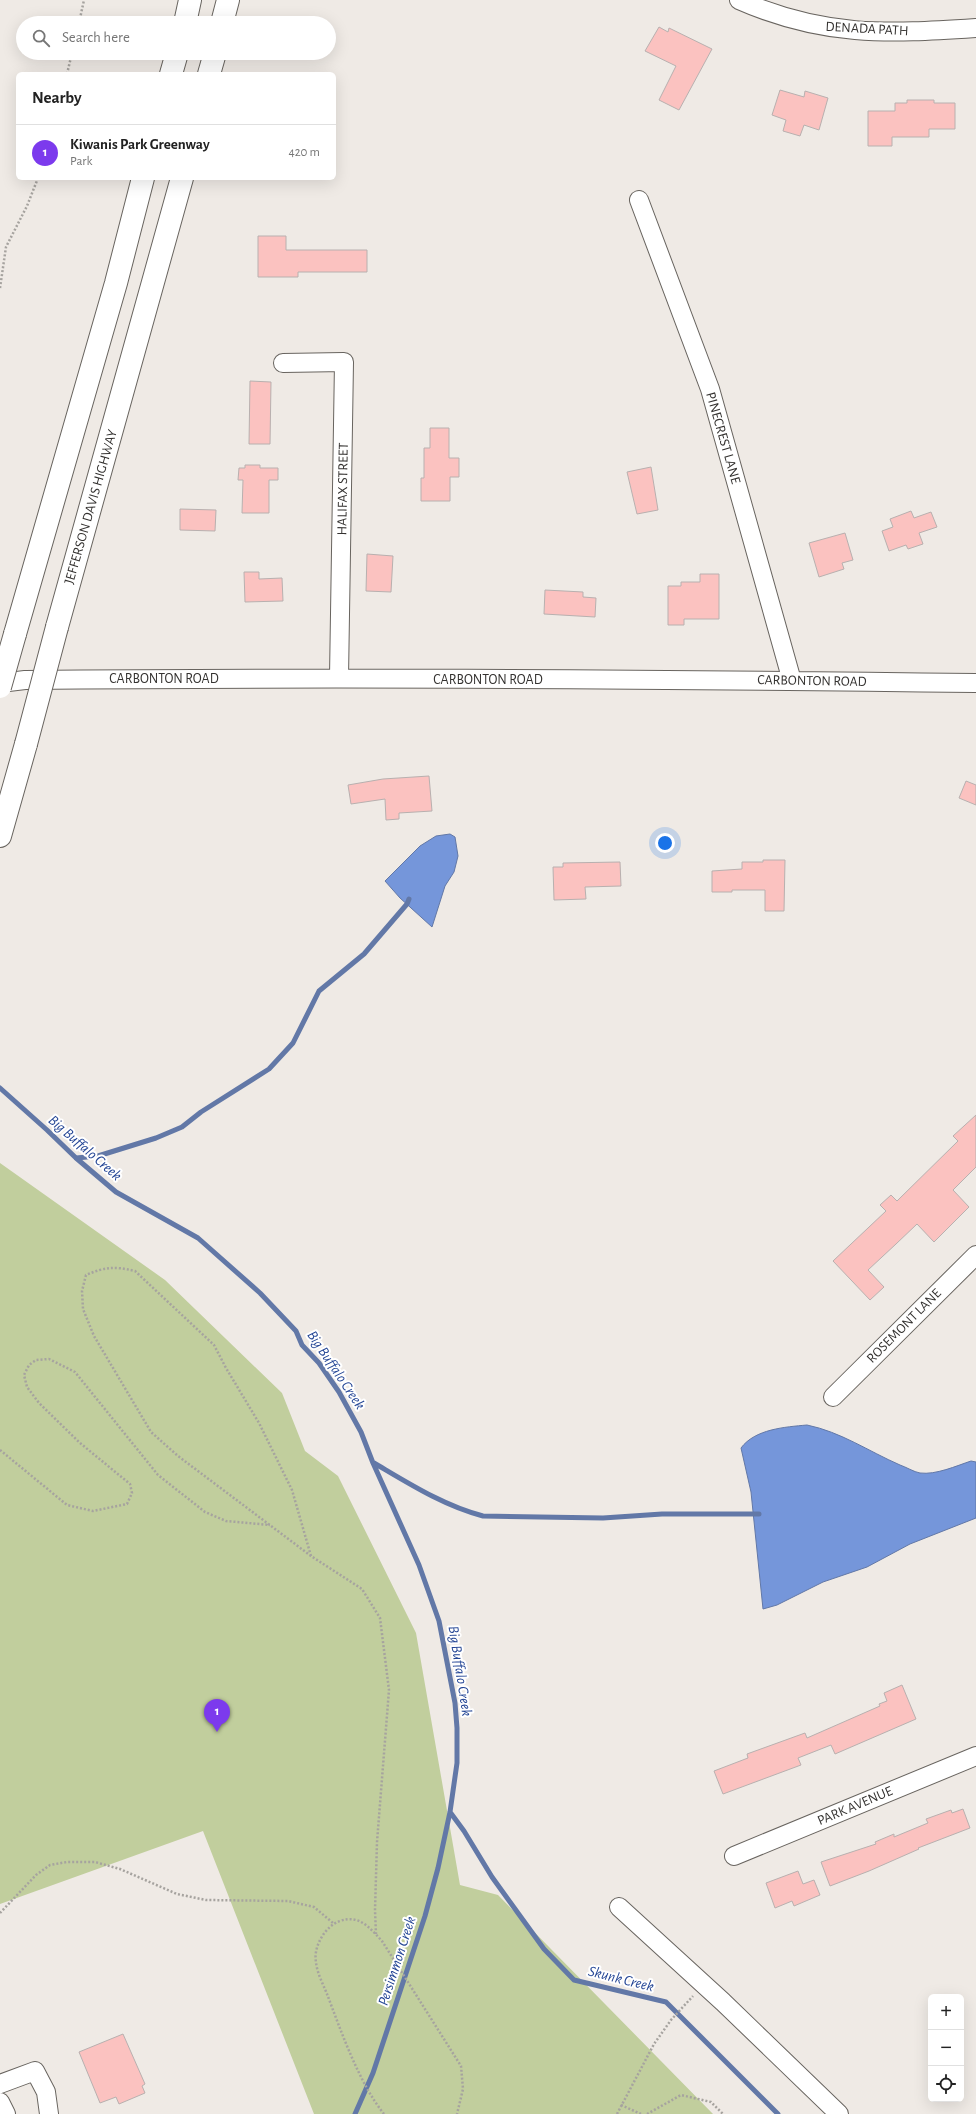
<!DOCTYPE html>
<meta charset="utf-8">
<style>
body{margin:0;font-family:"Alegreya Sans",sans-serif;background:#f2f2f2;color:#222}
.controls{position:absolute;right:12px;bottom:12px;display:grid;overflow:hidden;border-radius:6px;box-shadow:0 4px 16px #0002}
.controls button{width:36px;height:36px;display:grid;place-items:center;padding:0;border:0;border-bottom:1px solid #e0e0e0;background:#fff;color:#222;font:20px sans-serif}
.you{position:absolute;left:665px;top:843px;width:14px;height:14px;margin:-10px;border:3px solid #fff;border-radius:50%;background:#1a73e8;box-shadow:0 0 0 6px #1a73e833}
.badge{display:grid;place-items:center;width:26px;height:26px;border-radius:50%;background:#7c3aed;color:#fff;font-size:13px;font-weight:700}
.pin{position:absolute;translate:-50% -33px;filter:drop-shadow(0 1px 2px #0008)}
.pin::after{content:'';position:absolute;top:21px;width:14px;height:12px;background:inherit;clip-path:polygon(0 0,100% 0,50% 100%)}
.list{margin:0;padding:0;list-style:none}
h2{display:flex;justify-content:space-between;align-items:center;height:52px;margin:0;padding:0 16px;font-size:17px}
h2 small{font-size:13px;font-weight:400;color:#767676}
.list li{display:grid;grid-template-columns:26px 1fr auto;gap:12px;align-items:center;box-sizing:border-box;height:56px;padding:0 16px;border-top:1px solid #e0e0e0}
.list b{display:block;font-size:15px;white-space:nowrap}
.list p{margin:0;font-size:13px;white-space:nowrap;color:#767676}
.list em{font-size:13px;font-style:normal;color:#767676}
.icon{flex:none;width:22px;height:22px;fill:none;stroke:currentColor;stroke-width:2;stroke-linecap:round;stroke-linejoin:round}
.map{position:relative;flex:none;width:976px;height:2114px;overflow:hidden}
.search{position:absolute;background:#fff;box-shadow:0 4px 16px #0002;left:16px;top:16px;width:320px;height:44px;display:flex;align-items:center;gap:10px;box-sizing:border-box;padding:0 14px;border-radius:22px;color:#767676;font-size:15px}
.panel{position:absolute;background:#fff;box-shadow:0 4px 16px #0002;left:16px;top:72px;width:320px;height:108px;border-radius:6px}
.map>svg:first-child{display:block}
</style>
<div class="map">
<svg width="976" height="2114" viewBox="0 0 976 2114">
<rect width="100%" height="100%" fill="#efeae5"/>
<path fill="#c1ce9d" d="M0,1163L165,1280L282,1393L305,1451L338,1476L416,1633L460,1885L498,1895L713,2114H314L203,1831L0,1904Z"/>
<path fill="#7596da" stroke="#6278a7" d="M450,834L455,837L458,856L454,872L445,886L432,927L400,898L385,881L420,846L436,836Z
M807,1425C841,1432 868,1451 900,1465C906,1467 914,1472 920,1473C936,1475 956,1466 971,1461L976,1462V1518L910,1544L867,1567L823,1582L777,1605L763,1609L751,1492L741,1448C755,1429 785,1427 807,1425Z"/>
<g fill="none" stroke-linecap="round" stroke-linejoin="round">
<path stroke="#6278a7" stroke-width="5" d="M0,1088L47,1130L76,1158L116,1192L198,1238L260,1293L296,1331L302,1345L319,1363L339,1392L361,1432L373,1463L419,1565L439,1621L455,1703L457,1728V1763L450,1812L438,1868L425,1916L373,2073L355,2114
M76,1158L98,1156L156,1138L182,1127L201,1112L269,1069L293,1043L319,991L364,954L407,904L409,899
M374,1463C408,1483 444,1506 483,1516L603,1518L662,1514H759
M450,1812L464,1831L492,1877L544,1949L574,1980L666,2002L778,2114"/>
</g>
<path fill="#fbc2c0" stroke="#b8b0af" d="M659,27L668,32L669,28L712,49L679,110L659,100L676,66L645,51Z
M780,90L804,97L805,91L828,98L819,130L804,125L800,136L783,131L786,120L772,115Z
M907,100H934V103H955V129H929V137H892V146H868V111H895V103H907Z
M258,236H286V250H367V272H298V277H258Z
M250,381L271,382L270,444H249Z
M430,428H449V458H459V477H450V501H421V478H424V448H430Z
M245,465H260V468H278V480H269V513H242L243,480H238L239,468H245Z
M651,467L658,510L637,514L627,472Z
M180,509L216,510L215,531L180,530Z
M911,511L914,518L931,512L937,527L919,533L923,544L908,549L906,545L889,551L882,531L893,527L890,519Z
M845,533L853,560L842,563L844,569L819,577L809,543Z
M367,554L393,556L391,592L366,591Z
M244,572H259V579L282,578L283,601L245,602Z
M700,574H719V619H684V625H668V586H681V582H700Z
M545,590L583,592V597L596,598L595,617L544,614Z
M429,776L432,811L399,813V819L386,820L385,799L351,804L348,785L383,779Z
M966,781L976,785V805L959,798Z
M763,860H785L784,911H765V890H732V892H712V871L742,869V862H763Z
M620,862L621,886L585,887L586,899L554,900L553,867H563V863Z
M976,1115V1167L953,1190L969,1207L934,1242L917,1224L896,1244L868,1270L884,1287L870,1300L833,1261L886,1211L880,1205L891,1195L897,1201L958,1141L953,1136Z
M902,1685L916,1719L835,1754L831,1745L798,1758L801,1765L723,1794L714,1771L748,1758L747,1754L805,1733L807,1738L880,1706L879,1704L887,1701L884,1693Z
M963,1809L970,1828L918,1848L919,1849L869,1871L830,1886L821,1862L876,1844L875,1842L894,1834V1837L928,1823L926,1819L951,1810L952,1813Z
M798,1871L803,1884L814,1880L820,1895L794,1906L792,1901L775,1908L766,1883Z
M123,2034L145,2084L142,2086L145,2093L119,2104L116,2097L100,2103L79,2052Z"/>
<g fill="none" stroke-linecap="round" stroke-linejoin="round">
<defs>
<path id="minor" d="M739,0C823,37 886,34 976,28
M639,200L710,389L792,681
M283,363L344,362L339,677
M0,683L25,680C342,677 659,679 976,683
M833,1397L976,1255
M734,1856L976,1756
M619,1907L723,2002L839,2114
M0,2084L35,2071L46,2092L49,2114
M0,2102L6,2114"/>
<path id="highway" d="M185,23L190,0
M222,23L228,0
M171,74L177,53
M209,74L215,53
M57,627L182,178
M15,634L116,283L143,178
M0,836L26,744"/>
</defs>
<use href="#minor" stroke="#68645f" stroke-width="20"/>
<use href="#highway" stroke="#68645f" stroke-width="24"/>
<path stroke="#a6a39f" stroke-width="2.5" stroke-dasharray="2 2" stroke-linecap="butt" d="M79,23L84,0
M67,74L72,53
M0,288L6,247L27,206L38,178
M0,1450L67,1505L93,1511L127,1504L132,1493L130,1484L80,1443L39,1403L27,1387L24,1375L29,1365L36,1360L49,1359L75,1372L158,1475L205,1512L226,1521L270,1525
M311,1556L292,1490L259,1423L226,1368L214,1345L135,1271C114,1266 105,1267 86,1275L82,1291L83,1309L94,1336L151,1432L178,1456L311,1556L362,1589L380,1618L389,1690L377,1842L375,1910L376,1934
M0,1913L36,1875L50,1865L67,1862H95L120,1869L177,1894L206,1900L288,1901L314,1907L333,1923
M621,2105L641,2114
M384,2114C359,2083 341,2031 327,1994C323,1984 317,1973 316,1962C313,1947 325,1926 340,1921C359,1914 370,1928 382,1941L461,2066L463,2089L457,2114
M617,2114L654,2044L671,2020L693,1996
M647,2114L681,2095L711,2102L723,2114"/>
<use href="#minor" stroke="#fff" stroke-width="18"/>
<use href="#highway" stroke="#fff" stroke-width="22"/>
<defs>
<path id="highway-bridge" d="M0,687L15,634
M26,744L57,627"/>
</defs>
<use href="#highway-bridge" stroke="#68645f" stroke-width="24" stroke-linecap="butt"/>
<use href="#highway-bridge" stroke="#fff" stroke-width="22"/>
</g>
<g text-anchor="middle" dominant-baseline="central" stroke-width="4" stroke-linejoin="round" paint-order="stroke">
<g font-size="14" fill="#343230" stroke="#fff">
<text transform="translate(867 29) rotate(3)">DENADA PATH</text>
<text transform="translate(723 438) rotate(74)">PINECREST LANE</text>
<text transform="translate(343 489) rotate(-89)">HALIFAX STREET</text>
<text transform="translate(91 507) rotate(-74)">JEFFERSON DAVIS HIGHWAY</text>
<text x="164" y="679">CARBONTON ROAD</text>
<text x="488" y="680">CARBONTON ROAD</text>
<text transform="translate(812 681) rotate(1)">CARBONTON ROAD</text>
<text transform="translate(904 1326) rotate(-45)">ROSEMONT LANE</text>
<text transform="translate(855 1806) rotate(-23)">PARK AVENUE</text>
</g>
<g font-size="15" font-style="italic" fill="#234595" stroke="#fff">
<text transform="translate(85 1148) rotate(41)">Big Buffalo Creek</text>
<text transform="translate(336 1370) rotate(56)">Big Buffalo Creek</text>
<text transform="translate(460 1671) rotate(81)">Big Buffalo Creek</text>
<text transform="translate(397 1961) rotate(-72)">Persimmon Creek</text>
<text transform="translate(621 1979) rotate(14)">Skunk Creek</text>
</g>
</g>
</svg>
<div class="controls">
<button>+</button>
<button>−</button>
<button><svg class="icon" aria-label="locate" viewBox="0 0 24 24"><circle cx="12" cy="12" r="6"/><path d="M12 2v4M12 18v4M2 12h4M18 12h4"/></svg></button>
</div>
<div class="you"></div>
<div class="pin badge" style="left:217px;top:1732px">1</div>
<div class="search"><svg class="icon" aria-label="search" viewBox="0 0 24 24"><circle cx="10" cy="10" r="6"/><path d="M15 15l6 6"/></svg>Search here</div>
<section class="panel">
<h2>Nearby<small></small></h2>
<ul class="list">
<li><span class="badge">1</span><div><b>Kiwanis Park Greenway</b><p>Park</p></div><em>420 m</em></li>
</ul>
</section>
</div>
